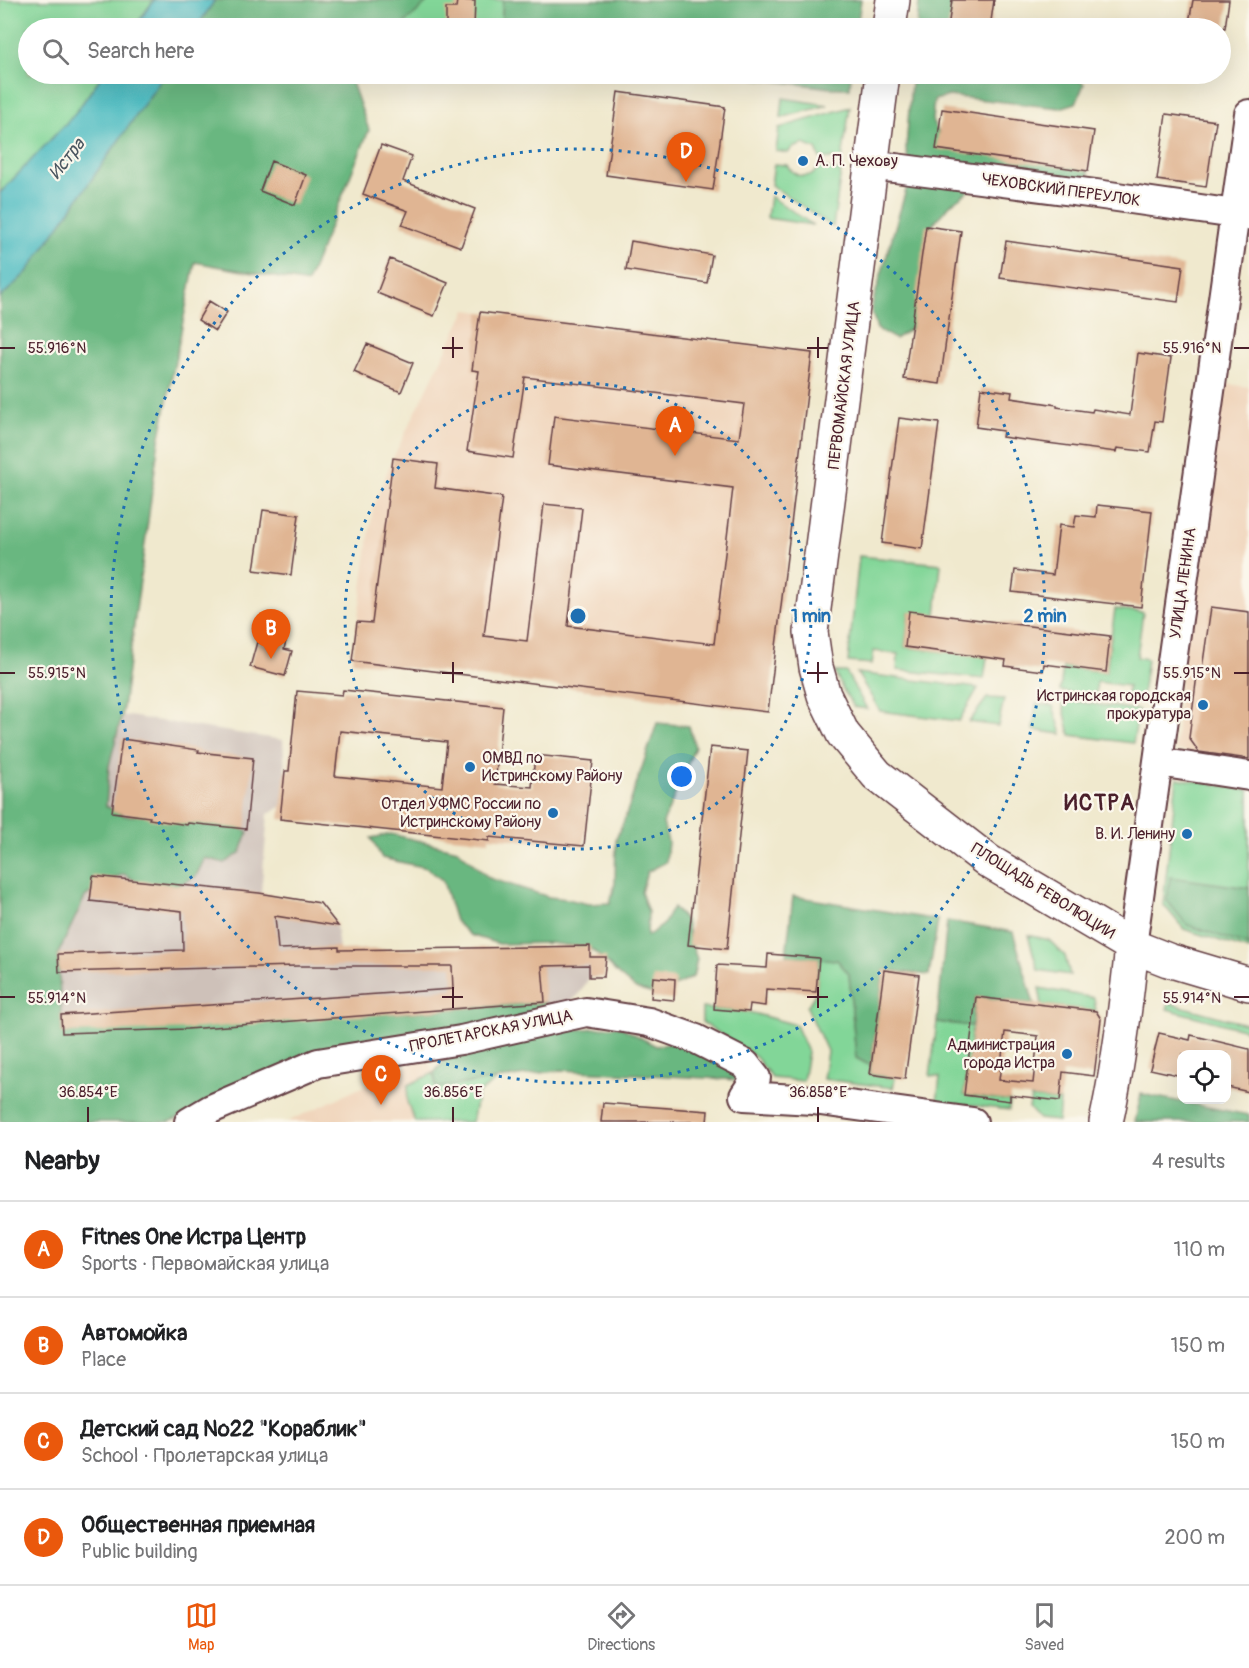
<!DOCTYPE html>
<meta charset="utf-8">
<style>
body{margin:0;font-family:Pangolin,sans-serif;background:#f2f2f2;color:#202124}
.controls{position:absolute;right:18px;bottom:18px;display:grid;overflow:hidden;border-radius:12px;box-shadow:0 6px 24px #0002}
.controls button{width:54px;height:54px;display:grid;place-items:center;padding:0;border:0;border-bottom:2px solid #e0e0e0;background:#fff;color:#202124;font:30px sans-serif}
.you{position:absolute;left:682px;top:777px;width:21px;height:21px;margin:-15px;border:4px solid #fff;border-radius:50%;background:#1a73e8;box-shadow:0 0 0 9px #1a73e833}
.badge{display:grid;place-items:center;width:39px;height:39px;border-radius:50%;background:#ea580c;color:#fff;font-size:20px;font-weight:700}
.pin{position:absolute;translate:-50% -50px;filter:drop-shadow(0 2px 3px #0008)}
.pin::after{content:'';position:absolute;top:32px;width:21px;height:18px;background:inherit;clip-path:polygon(0 0,100% 0,50% 100%)}
.list{margin:0;padding:0;list-style:none}
h2{display:flex;justify-content:space-between;align-items:center;height:78px;margin:0;padding:0 24px;font-size:26px}
h2 small{font-size:20px;font-weight:400;color:#757577}
.list li{display:grid;grid-template-columns:39px 1fr auto;gap:18px;align-items:center;box-sizing:border-box;height:96px;padding:0 24px;border-top:2px solid #e0e0e0}
.list b{display:block;font-size:22px;white-space:nowrap}
.list p{margin:0;font-size:20px;white-space:nowrap;color:#757577}
.list em{font-size:20px;font-style:normal;color:#757577}
.icon{flex:none;width:33px;height:33px;fill:none;stroke:currentColor;stroke-width:2;stroke-linecap:round;stroke-linejoin:round}
.map{position:relative;flex:none;width:1249px;height:1122px;overflow:hidden}
.search{position:absolute;background:#fff;box-shadow:0 6px 24px #0002;left:18px;right:18px;top:18px;height:66px;display:flex;align-items:center;gap:15px;box-sizing:border-box;padding:0 21px;border-radius:33px;color:#757577;font-size:22px}
.sheet{height:462px;background:#fff}
nav{display:flex;justify-content:space-around;align-items:center;box-sizing:border-box;height:84px;border-top:2px solid #e0e0e0;background:#fff;font-size:16px;color:#757577}
nav a{display:grid;justify-items:center;gap:3px}
nav .on{color:#ea580c}
.map>svg:first-child{display:block}
</style>
<div class="map">
<svg width="1249" height="1122" viewBox="0 0 1249 1122">
<rect width="100%" height="100%" fill="#fbf7ec"/>
<filter id="ink" filterUnits="userSpaceOnUse"><feTurbulence type="fractalNoise" baseFrequency=".0167" numOctaves="2"/><feDisplacementMap in="SourceGraphic" scale="12" xChannelSelector="R" yChannelSelector="G"/><feConvolveMatrix kernelMatrix="1 2 1 2 8 2 1 2 1" color-interpolation-filters="sRGB"/></filter>
<filter id="wash" filterUnits="userSpaceOnUse"><feTurbulence type="fractalNoise" baseFrequency=".008" numOctaves="4" result="noise"/><feDisplacementMap in="SourceGraphic" scale="24" xChannelSelector="R" yChannelSelector="G"/><feGaussianBlur stdDeviation="1.35" result="paint"/><feColorMatrix in="noise" values="0 0 0 0 0 0 0 0 0 0 0 0 0 0 0 0 0 1.4 0 .05"/><feComposite in="paint" operator="in"/></filter>
<g filter="url(#wash)">
<rect width="100%" height="100%" fill="#f0e9ce"/>
<path fill="#f0d5bc" d="M466,310L812,353L768,712L352,661L373,508L393,458Z
M1212,382L1249,387V761L1175,750L1195,498Z
M426,1057L434,1073L442,1122H287Z"/>
<path fill="#cec1b9" d="M122,715L283,740L285,771L281,807L268,814L261,893L320,903L336,924L339,950L590,946L591,957H606L604,977L589,978L581,991L568,1006L546,1014L545,1002L62,1033L58,954Z"/>
<path fill="#82d698" stroke="#667a62" stroke-width="1.5" d="M0,0H154L134,28H28V74H103L74,115L0,193Z
M212,0H503L501,28H193Z
M783,98L828,105L781,118Z
M850,107L842,159L820,158L816,149L804,144L792,148L788,153L776,151L779,128Z
M774,164L787,165C794,176 800,177 812,175L819,167L841,171L833,227L771,185Z
M770,196L813,225L767,218Z
M859,556L941,564L936,615L909,612L905,647L987,657L984,679L897,670L898,654L874,651L872,664L848,662Z
M1115,609L1143,612L1137,657L1147,659L1141,702L1126,700L1128,686L1097,682L1095,696L1060,691L1063,667L1106,672Z
M835,672H846L867,709L854,707L843,690Z
M857,673L978,688L959,721L880,711Z
M987,698L1004,699L998,726L969,722Z
M1062,700L1139,710L1133,743L1070,735Z
M1036,704L1053,706L1062,734L1033,730Z
M1177,778L1249,790V950L1184,929L1163,904Z
M1028,935L1049,940L1065,956L1070,975L1038,970Z
M819,958L837,960L849,974L856,1058L871,1066L870,1074L895,1078L893,1088L823,1079L827,1051L807,1007L816,992Z
M1039,988L1094,998L1096,1011L1042,1005Z
M1169,1003L1249,1025V1031L1167,1009Z
M702,1008L749,1012L796,1025L808,1052L803,1081L772,1078L756,1057L702,1022Z
M937,1022L972,1026L964,1095L1010,1101L1009,1110L937,1101L940,1077L930,1076Z
M434,1073L437,1088L498,1079L478,1094L472,1122H415L407,1102L408,1085Z
M1031,1098L1060,1101L1058,1121L1039,1119L1029,1108Z"/>
<path fill="#69b780" stroke="#5a6b56" stroke-width="1.5" d="M215,0H430L399,28H196Z
M503,0H861L857,28H501Z
M919,0H955L953,28H917Z
M165,74H349L369,130L307,283L195,262L158,446L122,715L109,766L106,806L125,816L144,815L230,823L248,832L241,852L225,863L205,858L196,876L179,885L160,886L141,884L124,874L105,882L85,897L58,954L62,1033L411,1012L545,1002L546,1014L481,1027L406,1033L319,1058L169,1122H0V298L27,272Z
M720,74H851L850,88H830Z
M917,74H1070L1084,84L1076,103L1060,108L949,96L934,100L932,120L945,146L1083,164L1089,174L1082,184L972,189L952,203L937,219L931,227L912,328L895,339L877,329L871,309L911,173L906,149L911,83Z
M657,723L689,726L695,747L663,823L668,842L666,862L647,872L641,892L648,912L647,936L663,925L673,907L686,921L690,940L697,959L693,977L657,995L636,989L620,976L605,961L590,948L550,943L499,944L470,935L455,921L443,881L427,868L382,858L371,838L391,834L458,850L489,878L549,897L567,899L588,904L610,903L615,884L616,839L624,821Z
M1170,877L1249,888V946L1187,925L1167,901Z
M793,896L938,920L929,975L884,970L871,1066L856,1058L849,974L837,960L786,956Z
M947,921L1013,932L1034,1004L976,997L972,1026L937,1022Z
M619,1026L656,1046L696,1039L740,1064L739,1080L561,1070L436,1088L434,1073L461,1040Z
M1141,1094L1249,1115V1122H1135Z"/>
<path fill="#4cbbc1" stroke="#4b6d76" stroke-width="1.5" d="M154,0H215L196,28H134Z
M103,74H165L27,272L0,298V193L74,115Z"/>
<g id="blocks">
<path fill="#e0b593" fill-rule="evenodd" d="M457,0L475,1L474,28H455V25L446,24V8H456Z
M952,0H994L990,28H948Z
M1193,0H1229L1225,28H1188Z
M618,92L725,107L713,190L606,175Z
M942,109L1094,131L1088,171L936,149Z
M1166,114L1216,121L1206,187L1157,180Z
M381,145L412,156L403,181L475,209L461,247L402,225L408,211L363,194Z
M271,161L306,175L295,205L260,191Z
M926,226L961,231L940,384L904,379Z
M631,241L712,255L707,283L626,270Z
M1006,241L1183,266L1178,302L1000,278Z
M390,259L448,283L434,316L377,293Z
M209,301L227,312L215,331L198,320Z
M480,312L812,353L768,712L352,661L357,622L372,623L393,458L438,464L435,488L502,497L484,636L527,641L544,504L582,508L568,626L714,644L733,488L548,465L554,416L739,439L744,404L525,377L513,458L467,451L479,371L472,370Z
M367,344L413,363L401,392L354,372Z
M1138,353L1171,358L1162,422L1155,421L1150,452L1117,448L1116,452L1002,437L1003,431L976,427L981,388L1012,392L1011,398L1057,405V407L1092,412L1093,409L1130,415Z
M899,418L939,423L922,549L882,543Z
M1097,505L1152,511L1141,607L1012,592L1015,570L1053,575L1059,525L1074,527L1076,515L1096,517Z
M263,510L299,515L291,575L254,570Z
M1211,607L1249,612V759L1199,752L1189,738L1197,675L1201,676Z
M909,611L1110,636L1106,672L1044,664L1043,671L1019,668L1005,666L1006,660L905,647Z
M271,637L286,641L284,649L292,651L285,676L250,667L257,642L268,645Z
M343,690L503,707L495,784L532,787L535,755L593,761L584,846L489,837V841L280,819L285,771H289L297,691L342,695ZM340,731L447,742L442,787L335,776Z
M122,739L199,750L198,752L253,758L246,829L188,823L187,825L149,819L150,817L112,812Z
M710,747L748,751L727,949L688,945Z
M93,876L259,893L320,903L338,926L275,916L278,949L339,947V950L590,946V957H606L604,977H589V965L542,966L545,1002L187,1029L62,1033L61,1015L453,989L452,966H297L59,972L58,954L183,950L182,911L90,901Z
M768,954L819,958L816,992L766,989L765,1006L750,1004L749,1012L714,1009L717,965L767,968Z
M884,970L919,975L905,1079L870,1074Z
M653,977L675,979L674,1000L651,998Z
M976,997L1096,1011L1101,1019L1094,1076L1063,1072L1060,1101L1010,1095V1101L964,1095ZM1005,1032L1038,1036L1033,1083L999,1080Z
M1159,1033L1190,1040L1191,1035L1249,1049V1092L1227,1087V1054H1182V1076L1150,1069Z
M603,1103L708,1111L707,1122H601Z"/>
</g>
</g>
<g filter="url(#ink)">
<use href="#blocks" fill-opacity="0" stroke="#633d43" stroke-width="1.5"/>
<g fill="none" stroke-linecap="round" stroke-linejoin="round">
<defs>
<path id="minor" d="M872,166L895,168L1096,194L1249,216
M1158,762L1249,776
M1132,946L1249,114
M189,1122L211,1109L318,1063L461,1040L586,1012L649,1022L696,1039L745,1064L756,1078L744,1096L813,1100L973,1122"/>
<path id="major" d="M889,28L893,0
M883,74L811,632L816,667L824,695L843,734L877,775L988,861L1132,946L1168,960L1249,984
M1106,1122C1119,1064 1126,1005 1132,946"/>
</defs>
<use href="#minor" stroke="#633d43" stroke-width="32"/>
<use href="#major" stroke="#633d43" stroke-width="36"/>
<use href="#minor" stroke="#fff" stroke-width="28"/>
<use href="#major" stroke="#fff" stroke-width="33"/>
</g>
</g>
<path fill="none" stroke="#4a1f2b" stroke-width="2" d="M453,337V358M818,337V358M0,348H15M442,348H463M807,348H828M1234,348H1249M453,662V683M818,662V683M0,673H15M442,673H463M807,673H828M1234,673H1249M453,987V1008M818,987V1008M0,997H15M442,997H463M807,997H828M1234,997H1249M88,1107V1122M453,1107V1122M818,1107V1122"/>
<g fill="none" stroke="#1f6fb2" stroke-width="3" stroke-dasharray="3 6">
<circle cx="578" cy="616" r="233"/>
<circle cx="578" cy="616" r="467"/>
</g>
<g fill="#1f6fb2" stroke="#fbf7ec" stroke-width="2">
<circle cx="803" cy="161" r="6"/>
<circle cx="1203" cy="705" r="6"/>
<circle cx="470" cy="767" r="6"/>
<circle cx="553" cy="813" r="6"/>
<circle cx="1187" cy="834" r="6"/>
<circle cx="1067" cy="1054" r="6"/>
</g>
<g text-anchor="middle" dominant-baseline="central" stroke-width="4.5" stroke-linejoin="round" paint-order="stroke">
<g font-size="16" fill="#4a1f2b" stroke="#fbf7ec" text-anchor="end">
<text x="815" y="161" text-anchor="start">А. П. Чехову</text>
<text x="1191" y="696">Истринская городская<tspan x="1191" dy="18">прокуратура</tspan></text>
<text x="482" y="758" text-anchor="start">ОМВД по<tspan x="482" dy="18">Истринскому Району</tspan></text>
<text x="541" y="804">Отдел УФМС России по<tspan x="541" dy="18">Истринскому Району</tspan></text>
<text x="1175" y="834">В. И. Ленину</text>
<text x="1055" y="1045">Администрация<tspan x="1055" dy="18">города Истра</tspan></text>
</g>
<g font-size="16" fill="#4a1f2b" stroke="#fbf7ec">
<text transform="translate(1061 190) rotate(8)">ЧЕХОВСКИЙ ПЕРЕУЛОК</text>
<text transform="translate(844 385) rotate(-83)">ПЕРВОМАЙСКАЯ УЛИЦА</text>
<text transform="translate(1183 583) rotate(-82)">УЛИЦА ЛЕНИНА</text>
<text transform="translate(1043 891) rotate(32)">ПЛОЩАДЬ РЕВОЛЮЦИИ</text>
<text transform="translate(491 1031) rotate(-11)">ПРОЛЕТАРСКАЯ УЛИЦА</text>
</g>
<g font-size="18" font-style="italic" fill="#4b5660" stroke="#fbf7ec">
<text transform="translate(67 159) rotate(-52)">Истра</text>
</g>
<g font-size="22" font-weight="bold" letter-spacing="1.5" fill="#4a1f2b" stroke="#fbf7ec">
<text x="1100" y="803">ИСТРА</text>
</g>
</g>
<g font-size="15" text-anchor="middle" fill="#4a1f2b" stroke="#fbf7ec" stroke-width="4.5" stroke-linejoin="round" paint-order="stroke">
<text x="57" y="353">55.916°N</text>
<text x="1192" y="353">55.916°N</text>
<text x="57" y="678">55.915°N</text>
<text x="1192" y="678">55.915°N</text>
<text x="57" y="1003">55.914°N</text>
<text x="1192" y="1003">55.914°N</text>
<text x="88" y="1097">36.854°E</text>
<text x="453" y="1097">36.856°E</text>
<text x="818" y="1097">36.858°E</text>
</g>
<circle cx="578" cy="616" r="9" fill="#1f6fb2" stroke="#fbf7ec" stroke-width="3"/>
<g font-size="18" text-anchor="middle" font-weight="bold" fill="#1f6fb2" stroke="#fbf7ec" stroke-width="4.5" stroke-linejoin="round" paint-order="stroke">
<text x="811" y="622">1 min</text>
<text x="1045" y="622">2 min</text>
</g>
</svg>
<div class="controls">
<button><svg class="icon" aria-label="locate" viewBox="0 0 24 24"><circle cx="12" cy="12" r="6"/><path d="M12 2v4M12 18v4M2 12h4M18 12h4"/></svg></button>
</div>
<div class="you"></div>
<div class="pin badge" style="left:675px;top:456px">A</div>
<div class="pin badge" style="left:271px;top:659px">B</div>
<div class="pin badge" style="left:381px;top:1105px">C</div>
<div class="pin badge" style="left:686px;top:182px">D</div>
<div class="search"><svg class="icon" aria-label="search" viewBox="0 0 24 24"><circle cx="10" cy="10" r="6"/><path d="M15 15l6 6"/></svg>Search here</div>
</div>
<section class="sheet">
<h2>Nearby<small>4 results</small></h2>
<ul class="list">
<li><span class="badge">A</span><div><b>Fitnes One Истра Центр</b><p>Sports · Первомайская улица</p></div><em>110 m</em></li>
<li><span class="badge">B</span><div><b>Автомойка</b><p>Place</p></div><em>150 m</em></li>
<li><span class="badge">C</span><div><b>Детский сад №22 &quot;Кораблик&quot;</b><p>School · Пролетарская улица</p></div><em>150 m</em></li>
<li><span class="badge">D</span><div><b>Общественная приемная</b><p>Public building</p></div><em>200 m</em></li>
</ul>
</section>
<nav>
<a class="on"><svg class="icon" aria-label="map" viewBox="0 0 24 24"><path d="M3 6l6-2 6 2 6-2v14l-6 2-6-2-6 2zM9 4v14M15 6v14"/></svg>Map</a>
<a><svg class="icon" aria-label="directions" viewBox="0 0 24 24"><path d="M12 3l9 9-9 9-9-9zM9 14v-3h6M13 9l2 2-2 2"/></svg>Directions</a>
<a><svg class="icon" aria-label="saved" viewBox="0 0 24 24"><path d="M7 4h10v16l-5-4-5 4z"/></svg>Saved</a>
</nav>
